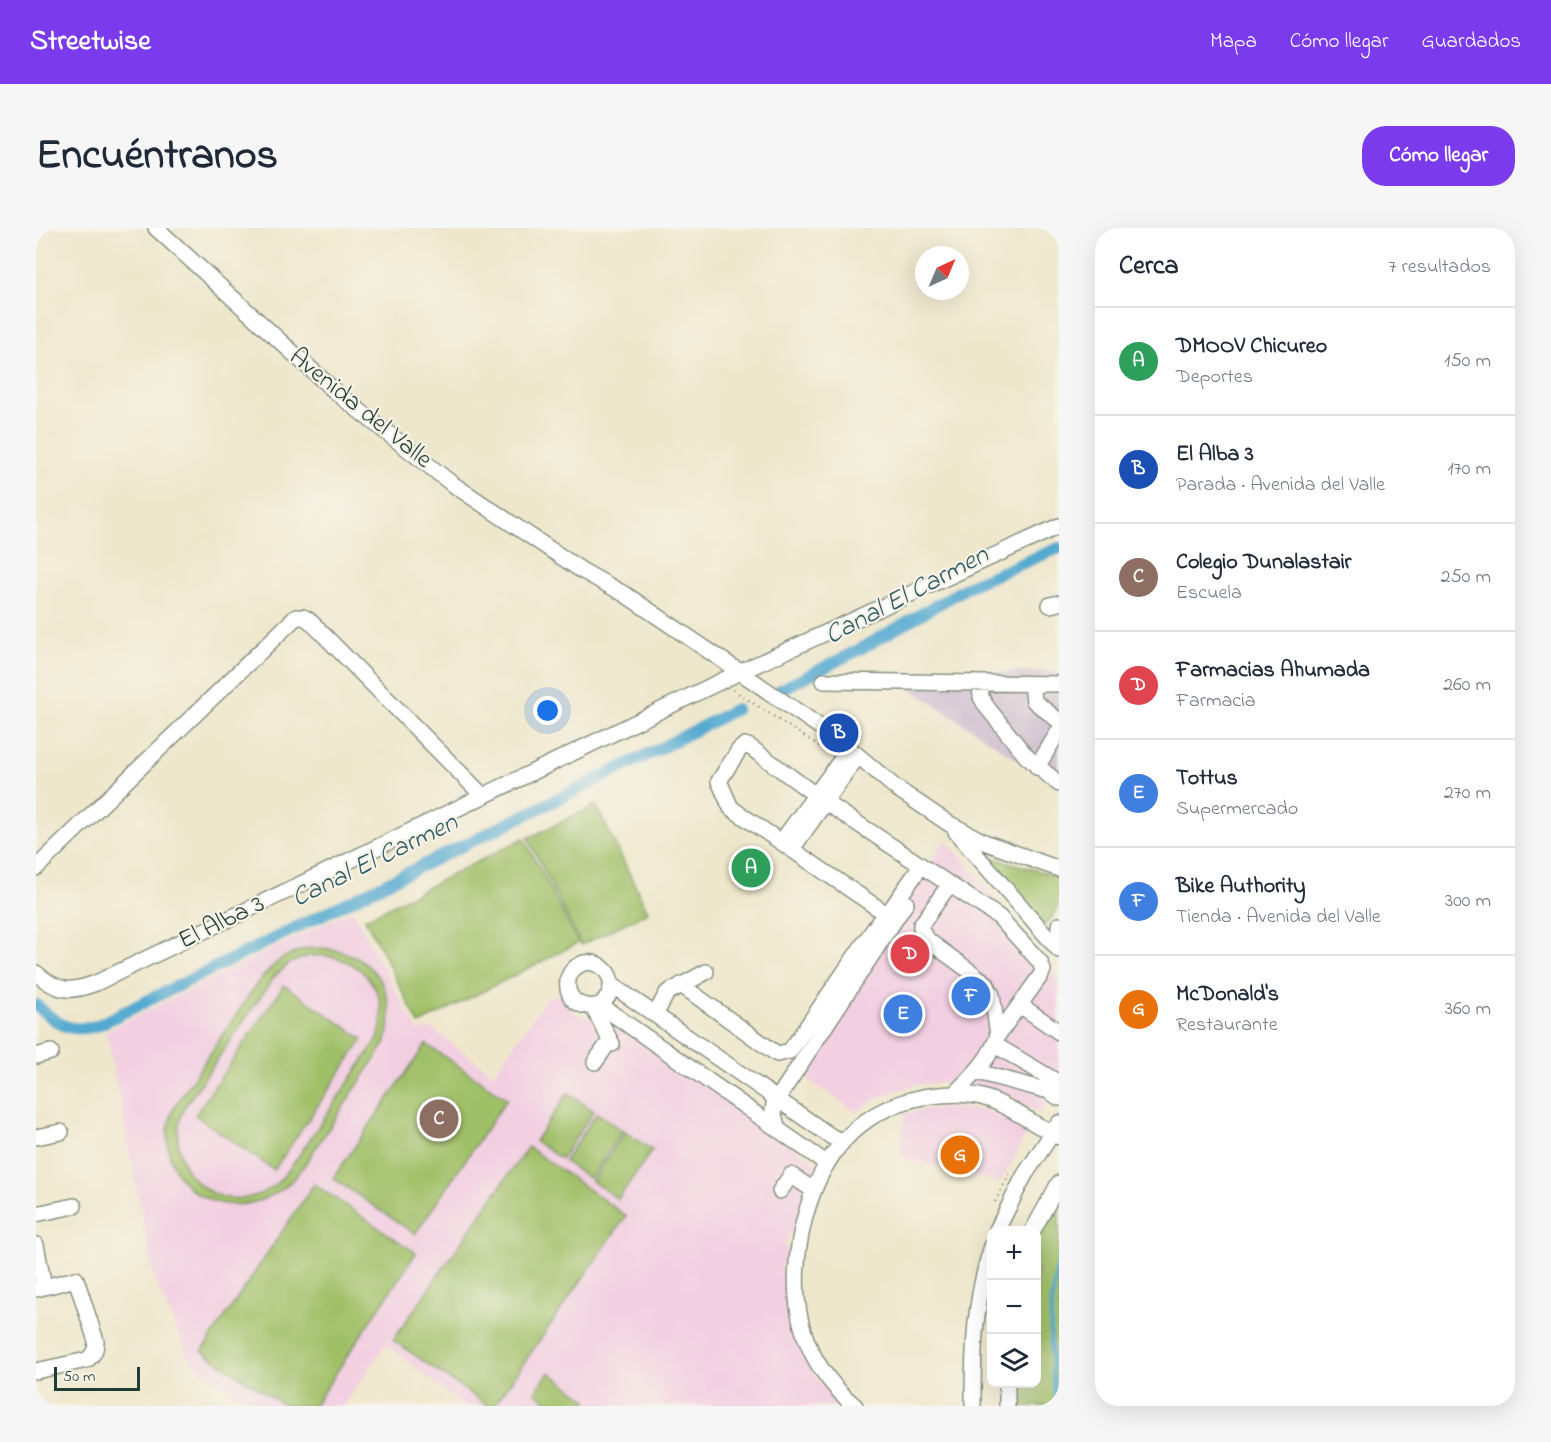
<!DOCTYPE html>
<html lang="es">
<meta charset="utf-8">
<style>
body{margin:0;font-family:"Indie Flower",sans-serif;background:#f6f6f7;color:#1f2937}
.controls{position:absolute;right:18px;bottom:18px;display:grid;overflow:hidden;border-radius:12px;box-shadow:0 6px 24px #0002}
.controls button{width:54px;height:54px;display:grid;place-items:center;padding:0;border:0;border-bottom:2px solid #e0e1e3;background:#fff;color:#1f2937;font:30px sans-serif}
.compass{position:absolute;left:879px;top:18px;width:54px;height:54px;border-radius:50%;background:#fff;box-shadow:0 6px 24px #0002;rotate:44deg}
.scale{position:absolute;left:18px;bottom:15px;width:86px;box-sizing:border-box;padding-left:6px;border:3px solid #1f3d34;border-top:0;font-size:16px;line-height:21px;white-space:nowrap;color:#1f3d34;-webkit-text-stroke:4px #f7f3e8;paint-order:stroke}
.you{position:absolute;left:512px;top:483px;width:21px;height:21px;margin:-15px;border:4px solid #fff;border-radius:50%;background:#1a73e8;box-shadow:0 0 0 9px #1a73e833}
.badge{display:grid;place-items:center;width:39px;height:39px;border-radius:50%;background:#7c3aed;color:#fff;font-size:20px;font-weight:700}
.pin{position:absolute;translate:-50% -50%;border:3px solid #fff;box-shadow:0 2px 6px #0006}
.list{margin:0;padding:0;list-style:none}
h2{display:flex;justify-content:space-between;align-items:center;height:78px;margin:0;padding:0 24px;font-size:26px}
h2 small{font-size:20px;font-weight:400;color:#747a83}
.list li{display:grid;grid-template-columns:39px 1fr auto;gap:18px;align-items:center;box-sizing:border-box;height:108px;padding:0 24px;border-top:2px solid #e0e1e3}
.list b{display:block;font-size:22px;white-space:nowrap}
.list p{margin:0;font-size:20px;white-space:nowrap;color:#747a83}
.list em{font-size:20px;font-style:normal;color:#747a83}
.icon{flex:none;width:33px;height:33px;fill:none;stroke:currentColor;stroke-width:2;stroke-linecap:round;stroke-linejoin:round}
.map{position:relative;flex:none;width:1023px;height:1178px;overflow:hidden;border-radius:24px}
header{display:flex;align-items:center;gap:36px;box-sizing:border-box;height:84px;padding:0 30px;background:#7c3aed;color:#fff}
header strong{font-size:28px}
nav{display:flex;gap:33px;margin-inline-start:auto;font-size:21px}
.intro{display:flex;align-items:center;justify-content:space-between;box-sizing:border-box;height:144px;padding:0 36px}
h1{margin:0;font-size:42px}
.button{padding:15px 27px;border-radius:24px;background:#7c3aed;color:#fff;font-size:21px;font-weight:700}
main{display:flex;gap:36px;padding:0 36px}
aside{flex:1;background:#fff;border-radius:24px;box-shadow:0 6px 24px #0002}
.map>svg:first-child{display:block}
</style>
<header>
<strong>Streetwise</strong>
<nav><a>Mapa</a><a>Cómo llegar</a><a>Guardados</a></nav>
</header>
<div class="intro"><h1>Encuéntranos</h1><a class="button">Cómo llegar</a></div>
<main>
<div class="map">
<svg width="1023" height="1178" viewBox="0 0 1023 1178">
<rect width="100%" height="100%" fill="#f7f3e8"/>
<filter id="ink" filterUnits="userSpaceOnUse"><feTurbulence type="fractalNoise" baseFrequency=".0167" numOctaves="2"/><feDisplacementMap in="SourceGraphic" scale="12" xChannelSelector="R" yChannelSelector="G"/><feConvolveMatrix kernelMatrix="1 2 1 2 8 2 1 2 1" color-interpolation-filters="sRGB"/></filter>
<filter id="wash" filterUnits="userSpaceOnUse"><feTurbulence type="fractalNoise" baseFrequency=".008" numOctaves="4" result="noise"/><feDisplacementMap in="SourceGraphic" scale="24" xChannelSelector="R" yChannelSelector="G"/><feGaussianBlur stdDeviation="1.35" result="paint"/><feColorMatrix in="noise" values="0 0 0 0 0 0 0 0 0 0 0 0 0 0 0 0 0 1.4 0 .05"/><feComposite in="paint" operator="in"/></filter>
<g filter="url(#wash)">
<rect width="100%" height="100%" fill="#efe7cc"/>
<path fill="#f2cfe1" d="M909,612L934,638L1023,751V855L1004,885L963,864L912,855L882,856L845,868L820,884L756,841Z
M316,682L382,804L395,800L457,846L511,770L522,766L537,783L546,789L557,790L567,783L781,935L768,964L759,999L747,1018L755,1022L753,1035L747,1036L745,1039L763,1113L777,1146L803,1178H427L350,1116L307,1178H219L170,1146L152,1128L119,1054L70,803Z
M897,880L949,881L981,894L992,903L965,955L864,929L869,885Z"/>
<path fill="#cfbdcf" d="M1023,443V559L854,447Z"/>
<path fill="#a0c068" stroke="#607e4e" stroke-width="1.5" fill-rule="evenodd" d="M560,577L612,684L545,717L492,610Z
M488,610L542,715L383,796L329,691Z
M955,629L1023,649V676L1011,697H1007L953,633V630Z
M279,720C335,719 366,764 349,816L265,942C209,1014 105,964 138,879L222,754L240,735L249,729L268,721ZM273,728C323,723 357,763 342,811L257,936C250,945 244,954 235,960C181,995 121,937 149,878L239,748L254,735Z
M248,757L327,811L238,942L159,887Z
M390,816L471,871L379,1006L297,950Z
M532,865L558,883L525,931L499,913Z
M561,885L587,903L554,951L528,933Z
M589,904L616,922L582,971L556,953Z
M492,919L590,988L458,1178H452L357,1112Z
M278,956L380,1025L278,1178H249L166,1123Z
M1023,965V1178H977V1156H1000L1001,1007Z
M513,1144L552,1172L548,1178H518L499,1164Z"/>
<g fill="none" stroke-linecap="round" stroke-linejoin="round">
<path stroke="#53a9d0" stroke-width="4" d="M1020,1178C1014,1124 1011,1084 1023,1030"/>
<path stroke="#53a9d0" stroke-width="12" d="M744,462L830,418L937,356L1023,320
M0,777C22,795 30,806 60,798L623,521L700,481"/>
</g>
</g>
<g filter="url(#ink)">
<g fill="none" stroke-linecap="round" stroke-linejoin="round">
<defs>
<path id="minor" d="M120,0L302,166L415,255L545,342L590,367L704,444L806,514L860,560L912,595L948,614L1023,641
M1014,377L1023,375
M788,453L1023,456
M944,456L945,469L950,478L990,528L1023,556
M996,457L998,473L1023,493
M1001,539L1023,503
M920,604L1023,722
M745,614L808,528
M756,621L817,535
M885,638L853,684L849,685L695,580L683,553L703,522L709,517L714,519L789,574L963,689L1004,734L1007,742L1005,747L962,807C954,832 936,848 918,866
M0,640L260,389H267L273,392L447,568
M913,657L885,697C884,704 889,709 894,714L950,755L956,767L962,807
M1023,697V716
M0,745C22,764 34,765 60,755L704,444L1023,298
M576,757L796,909L807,913
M645,757L741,826L754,823L849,685
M564,777C594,753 556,718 536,743C532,748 531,754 532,761C535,776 550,781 564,777L790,935
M984,777L1023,804
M557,779L576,816L571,817L559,834
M619,787L631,765L670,744
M959,817L1023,855
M0,828L15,824
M941,844L1013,863L1023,870
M742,902L737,883L738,876L870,675
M0,909L25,904
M744,963L755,947L777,962
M0,986L38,978
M961,1002L988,948L1023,895
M997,1002L1023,955
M0,1017L8,1059
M0,1061L40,1051L60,1113C60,1122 58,1126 51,1132L0,1143
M819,1178C764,1132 752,1074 765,1006C779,937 815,883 887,869C907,866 927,864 946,869C967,875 984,887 1003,898C1010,901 1017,904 1023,909
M937,1178C937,1122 938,1073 956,1018
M971,1178V1156"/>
</defs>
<use href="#minor" stroke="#879280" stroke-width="18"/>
<path stroke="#879280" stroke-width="2" stroke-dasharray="1.5 4.5" stroke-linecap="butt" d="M697,462L795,526
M959,974L976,941"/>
<use href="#minor" stroke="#fff" stroke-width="15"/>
</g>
</g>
<g text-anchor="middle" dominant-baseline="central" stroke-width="4.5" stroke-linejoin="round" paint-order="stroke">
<g font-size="26" fill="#1f3d34" stroke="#f7f3e8">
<text transform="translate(324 181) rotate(39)">Avenida del Valle</text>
<text transform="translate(186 695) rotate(-26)">El Alba 3</text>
</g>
<g font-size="27" font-style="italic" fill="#2f5d63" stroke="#f7f3e8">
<text transform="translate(871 368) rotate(-28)">Canal El Carmen</text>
<text transform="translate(339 633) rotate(-26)">Canal El Carmen</text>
</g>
</g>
</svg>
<div class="controls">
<button>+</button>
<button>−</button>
<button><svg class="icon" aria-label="layers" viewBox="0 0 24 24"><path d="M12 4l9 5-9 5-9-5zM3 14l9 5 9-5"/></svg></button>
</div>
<svg class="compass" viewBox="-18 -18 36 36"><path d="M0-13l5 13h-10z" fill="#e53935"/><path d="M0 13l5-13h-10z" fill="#747a83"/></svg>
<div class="scale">50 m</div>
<div class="you"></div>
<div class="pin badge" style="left:715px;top:640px;background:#2e9e5b">A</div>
<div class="pin badge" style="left:803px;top:505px;background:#1a4fb4">B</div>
<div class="pin badge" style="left:403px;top:891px;background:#8d6e63">C</div>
<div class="pin badge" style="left:874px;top:726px;background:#e0444e">D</div>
<div class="pin badge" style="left:867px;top:786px;background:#3f7fe0">E</div>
<div class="pin badge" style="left:935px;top:768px;background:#3f7fe0">F</div>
<div class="pin badge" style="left:924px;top:927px;background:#e8710a">G</div>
</div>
<aside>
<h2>Cerca<small>7 resultados</small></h2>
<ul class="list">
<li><span class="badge" style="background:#2e9e5b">A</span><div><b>DMOOV Chicureo</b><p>Deportes</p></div><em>150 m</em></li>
<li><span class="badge" style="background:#1a4fb4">B</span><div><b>El Alba 3</b><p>Parada · Avenida del Valle</p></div><em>170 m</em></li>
<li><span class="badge" style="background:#8d6e63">C</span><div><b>Colegio Dunalastair</b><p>Escuela</p></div><em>250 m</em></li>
<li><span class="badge" style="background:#e0444e">D</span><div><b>Farmacias Ahumada</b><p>Farmacia</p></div><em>260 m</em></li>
<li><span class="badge" style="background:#3f7fe0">E</span><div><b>Tottus</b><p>Supermercado</p></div><em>270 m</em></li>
<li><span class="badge" style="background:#3f7fe0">F</span><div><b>Bike Authority</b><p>Tienda · Avenida del Valle</p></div><em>300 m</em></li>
<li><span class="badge" style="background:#e8710a">G</span><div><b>McDonald's</b><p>Restaurante</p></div><em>360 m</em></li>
</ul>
</aside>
</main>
